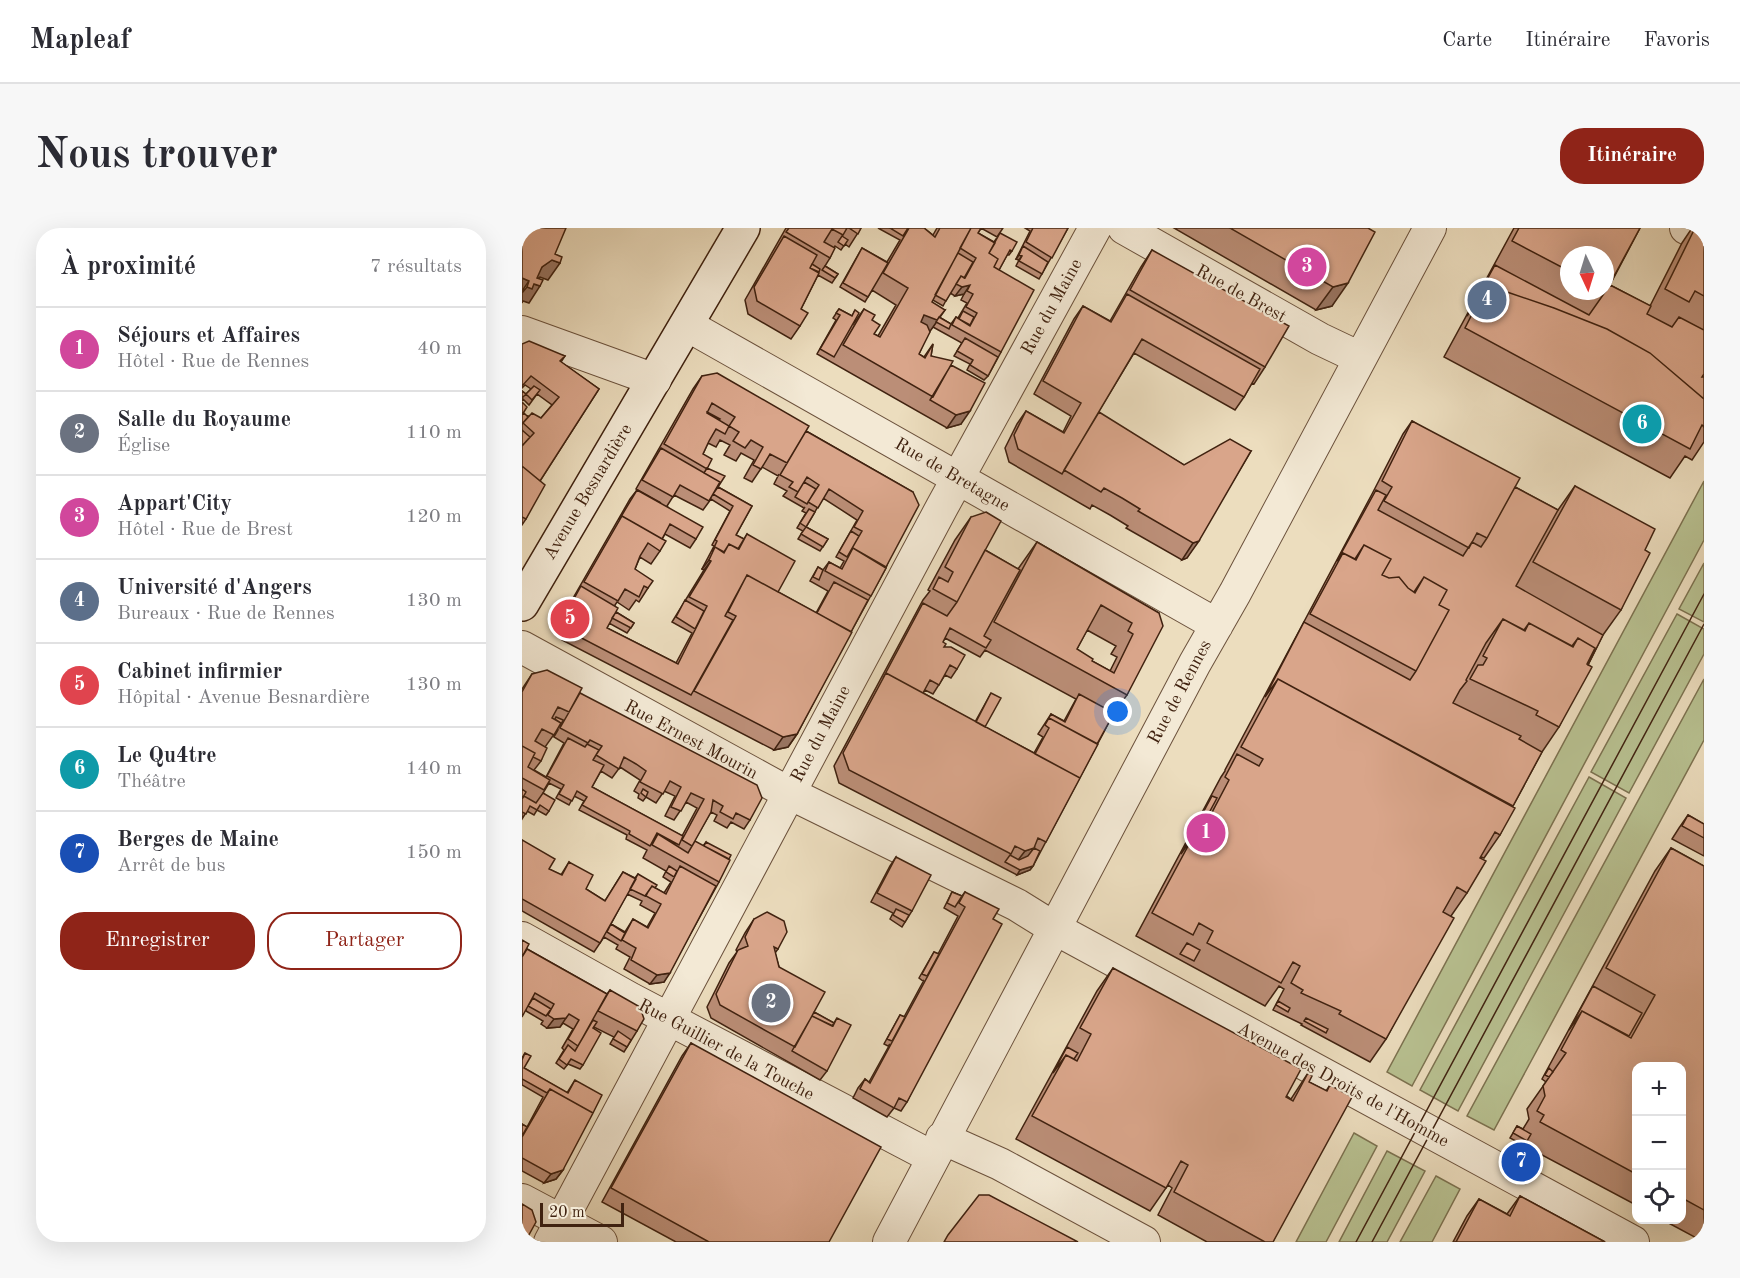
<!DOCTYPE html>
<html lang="fr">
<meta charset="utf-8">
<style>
body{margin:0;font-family:"Old Standard TT",serif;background:#f7f7f7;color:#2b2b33}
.controls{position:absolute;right:18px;bottom:18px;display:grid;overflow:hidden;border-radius:12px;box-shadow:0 6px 24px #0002}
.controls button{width:54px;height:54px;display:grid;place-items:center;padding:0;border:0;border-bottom:2px solid #e1e1e2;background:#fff;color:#2b2b33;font:30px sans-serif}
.compass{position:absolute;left:1038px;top:18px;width:54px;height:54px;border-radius:50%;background:#fff;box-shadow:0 6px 24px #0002;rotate:176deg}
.scale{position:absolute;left:18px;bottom:15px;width:84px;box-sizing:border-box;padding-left:6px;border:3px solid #402210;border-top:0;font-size:16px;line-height:21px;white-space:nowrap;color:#402210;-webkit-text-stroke:4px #f3e9d5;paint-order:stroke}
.you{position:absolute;left:596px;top:484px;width:21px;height:21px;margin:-15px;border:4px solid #fff;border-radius:50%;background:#1a73e8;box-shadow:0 0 0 9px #1a73e833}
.badge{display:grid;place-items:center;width:39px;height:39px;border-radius:50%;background:#8f2418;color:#fff;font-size:20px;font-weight:700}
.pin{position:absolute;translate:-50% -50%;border:3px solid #fff;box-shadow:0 2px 6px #0006}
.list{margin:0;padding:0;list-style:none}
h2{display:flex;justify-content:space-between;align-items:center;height:78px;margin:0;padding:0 24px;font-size:26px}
h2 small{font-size:20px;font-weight:400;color:#7c7c81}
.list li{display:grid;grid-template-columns:39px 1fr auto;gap:18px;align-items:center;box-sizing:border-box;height:84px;padding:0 24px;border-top:2px solid #e1e1e2}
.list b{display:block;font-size:22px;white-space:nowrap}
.list p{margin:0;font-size:20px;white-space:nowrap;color:#7c7c81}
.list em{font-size:20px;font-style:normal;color:#7c7c81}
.actions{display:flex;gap:12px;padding:18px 24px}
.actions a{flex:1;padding:14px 0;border:2px solid #8f2418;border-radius:24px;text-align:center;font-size:21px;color:#8f2418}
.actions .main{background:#8f2418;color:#fff}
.icon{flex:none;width:33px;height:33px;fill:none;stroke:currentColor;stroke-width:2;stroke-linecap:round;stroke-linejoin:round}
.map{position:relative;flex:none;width:1182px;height:1014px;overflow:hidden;border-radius:24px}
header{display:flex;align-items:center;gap:36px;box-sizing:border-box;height:84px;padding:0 30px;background:#fff;border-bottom:2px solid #e1e1e2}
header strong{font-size:28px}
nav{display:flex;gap:33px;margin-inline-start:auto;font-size:21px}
.intro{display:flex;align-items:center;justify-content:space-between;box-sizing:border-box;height:144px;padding:0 36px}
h1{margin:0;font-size:42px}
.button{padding:15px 27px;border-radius:24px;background:#8f2418;color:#fff;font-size:21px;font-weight:700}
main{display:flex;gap:36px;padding:0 36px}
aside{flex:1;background:#fff;border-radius:24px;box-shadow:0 6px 24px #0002}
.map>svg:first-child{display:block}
</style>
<header>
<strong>Mapleaf</strong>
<nav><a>Carte</a><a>Itinéraire</a><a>Favoris</a></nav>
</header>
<div class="intro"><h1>Nous trouver</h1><a class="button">Itinéraire</a></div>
<main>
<aside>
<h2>À proximité<small>7 résultats</small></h2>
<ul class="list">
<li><span class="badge" style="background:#d1479c">1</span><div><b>Séjours et Affaires</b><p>Hôtel · Rue de Rennes</p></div><em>40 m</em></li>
<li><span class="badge" style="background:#6b7280">2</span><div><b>Salle du Royaume</b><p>Église</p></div><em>110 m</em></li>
<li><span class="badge" style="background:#d1479c">3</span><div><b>Appart'City</b><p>Hôtel · Rue de Brest</p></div><em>120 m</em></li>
<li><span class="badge" style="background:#5c6f8a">4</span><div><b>Université d'Angers</b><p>Bureaux · Rue de Rennes</p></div><em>130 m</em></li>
<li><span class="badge" style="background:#e0444e">5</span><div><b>Cabinet infirmier</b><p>Hôpital · Avenue Besnardière</p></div><em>130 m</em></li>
<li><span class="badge" style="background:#0f9aa8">6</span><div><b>Le Qu4tre</b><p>Théâtre</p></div><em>140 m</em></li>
<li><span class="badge" style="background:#1a4fb4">7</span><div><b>Berges de Maine</b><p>Arrêt de bus</p></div><em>150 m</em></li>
</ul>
<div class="actions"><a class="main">Enregistrer</a><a>Partager</a></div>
</aside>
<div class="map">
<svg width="1182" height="1014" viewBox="0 0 1182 1014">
<rect width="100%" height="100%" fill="#ecddbe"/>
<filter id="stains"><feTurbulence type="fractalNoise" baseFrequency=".00333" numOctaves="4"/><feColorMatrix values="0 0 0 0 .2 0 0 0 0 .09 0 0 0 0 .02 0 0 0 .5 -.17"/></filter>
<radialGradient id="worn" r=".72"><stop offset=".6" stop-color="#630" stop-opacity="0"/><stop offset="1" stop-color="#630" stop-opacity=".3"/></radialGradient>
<path fill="#b8c191" stroke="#7c7250" stroke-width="1.5" d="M1182,253V312L890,858L865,844Z
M1182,335V394L1157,381Z
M1155,386L1182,401V426L1107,565L1069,544Z
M1182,451V512L972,902L945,888Z
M1067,549L1104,570L936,883L898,862Z
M832,905L855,918L804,1014H774Z
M865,923L903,943L865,1014H817Z
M914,948L938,961L910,1014H878Z"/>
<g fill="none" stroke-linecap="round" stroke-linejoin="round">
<defs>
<path id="minor" d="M602,0L798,111L838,130
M1164,0L1182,9
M165,97L695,397
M0,104L133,152
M0,419L261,562L495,677L532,700L1111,1014
M0,710L109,771L410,929
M420,910L478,936L622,1014
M0,972L79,1014
M28,1014L420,279L573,0
M367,1014L673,435L713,365L908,0"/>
<path id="secondary" d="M0,376L221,0"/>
</defs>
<use href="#minor" stroke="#6b513c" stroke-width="34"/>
<use href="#secondary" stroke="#402210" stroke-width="36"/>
<use href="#minor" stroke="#f3e9d5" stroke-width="32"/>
<use href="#secondary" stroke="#f3e9d5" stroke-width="33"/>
<path stroke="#402210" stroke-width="1.5" d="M834,1014L1182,366
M850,1014L1182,396"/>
</g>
<path fill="#bb8e77" stroke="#402210" stroke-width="1.5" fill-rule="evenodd" d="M264,0H339L327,19L323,16L319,22L313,18L312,20L308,30L303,38L316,46L310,55L296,47L279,81L278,98L269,111L226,86L223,72Z
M356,0H402L411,7L415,0H481L475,9L459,0L456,5L472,14L478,5L490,23L487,27H485L477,42L479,124L466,148L462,152L445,142L448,136L432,128L440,115L411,99L407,103L397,126L402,129L411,116L409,128L429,137L439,196L425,200L295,126L314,92L311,90L317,81L330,88L333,82L332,95L342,81L350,92L352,106L356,108L374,77L350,62L343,74L318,59L340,20L365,34L378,12ZM428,65L433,68L442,66L439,72L445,75L436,90L434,89L429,96L417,89L410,74L411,72L421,78Z
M503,0H546L517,51L494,38L497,32L494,31L508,3Z
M652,0H846L810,78L794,82Z
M992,0H1118L1088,57L1128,78L1160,15L1170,0H1182V214L1170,232L1163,228L1148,250L922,129ZM1047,27H1083V63H1047Z
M630,22L743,139L732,156L730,155L722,169L713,182L612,125L575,186L662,237L729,223L665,330L660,332L604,300L606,298L588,287L570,277L568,281L487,234L483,220L495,196L504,183L541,204L549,188L512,166L552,91L561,78L588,93L619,39Z
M0,116L43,128L39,134L77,161L18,253L4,291L0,297V187L19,190L30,177L15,166L7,177L1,171L0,172V163L4,166L9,161L3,157L0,160Z
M180,148L284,203L391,264L364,340L329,404L275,506L266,519L252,522L40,412L35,398L108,271L115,262L139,275L114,261L171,161ZM198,212L208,217L202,227L214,233L219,225L232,232L222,250L230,254L240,239L256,248L257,246L252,256L265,263L261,268L282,280L283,279L280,283L284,285L275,300L281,303L276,311L298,323L306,311L284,299L301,270L335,292L314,329L322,333L318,340L307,334L301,342L296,339L288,353L306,363L294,385L256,364L225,306L222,311L214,307L230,278L196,259L185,240L181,226L186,215L194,219ZM152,267L181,282L189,271L208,283L190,317L192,318L180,341L182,342L150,394L170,405L154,435L85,400L87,395L105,405L112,395L94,384L93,377L95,374L107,382L114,372L117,374L126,360L113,341L118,329L129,336L138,323L140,311L143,306L168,320L174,311L145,278Z
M890,193L993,259L1036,282L1053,258L1123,322L1099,382L1081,407L1066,437L1037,499L1020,524L991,578L978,607L962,630L959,629L945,665L929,688L864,811L848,834L779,797L780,796L751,782L762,761L757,758L743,778L614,708L699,549L703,543V542L850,266L881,206Z
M449,289L463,322L496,341L515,314L637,385L605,467L592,485L511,638L508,642L495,647L317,555L312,538L401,372L408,363L406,362L433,312ZM565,402L594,418L589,426L595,429L588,443L570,433L555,421ZM423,410L458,429L463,422L554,471L542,493L529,486L516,506L521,509L512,525L463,499L469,465L453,494L401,465L403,462L411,466L423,447L429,450L435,441L422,419L421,414Z
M10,446L58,465L228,592L222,601L209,594L205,600L192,593L195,587L189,584L170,617L181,618L184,614L197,654L142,754L128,756L102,741L108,729L94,721L96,717L82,709L72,724L0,683V612L27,641L39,647L47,634L64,661L83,673L101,644L113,650L116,646L133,660L142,665L149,654L141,649L144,643L121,630L125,622L104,611L105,607L57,582L62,573L52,568L47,577L34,570L39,561L27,555L21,565L27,583L24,587L15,582L12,587L5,583L0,591V461ZM35,502H36L32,509L42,515L24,549L12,542L19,533L23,519ZM98,539L118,552L112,563L117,566L116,570L121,573L124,569L134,575L142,563L153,568L143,588L152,592L164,574L175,580L160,608L70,559L79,543L90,550ZM105,666L120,673L118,677L133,685L125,699L111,691L103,704L89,696Z
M1166,587L1182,596V628L1150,611L1157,600Z
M1149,620L1182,638V1014L1141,992H1160V838H1114V977L988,910L995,898L1001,901L1007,891L1005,881L1024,854L1020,851L1133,643Z
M374,629L390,683L380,699L368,691L371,685L349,674L368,638Z
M430,664L440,668L443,664L471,691L385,874L379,883L372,880L365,889L331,870L336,860L343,851L347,854L368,816L366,818L362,816L378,787L382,789L402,752L401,753L397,750L409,729L412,724L416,726L436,688L422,680Z
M232,691L256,721L253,725L257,739L292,784L312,795L315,790L305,843L298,852L189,790L185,779L207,735L215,724L214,722L223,705Z
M5,721L85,766L88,762L115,803L102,824L88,816L92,809L72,799L61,837L58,841L46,836L42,841L34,835L42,822L40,820L51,801L41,795L38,799L25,800L19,796L21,793L4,783Z
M591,740L769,871L786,845L787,854L804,863L808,857L751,1014H685L636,987L650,960L646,957L628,983L494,911L575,763Z
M169,815L307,1014H154L80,974L160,828Z
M3,825L2,840L45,865L53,852L41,942L34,951L22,955L0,943V896L5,899L21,869L0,857V830Z
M998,968L1083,1014H931L945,988L957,971L985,986Z"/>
<path fill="#987461" stroke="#402210" stroke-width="1.5" d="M497,27L500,28L497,32L494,31Z
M30,32L38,35L26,52L18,49L8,55L20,39Z
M0,50L7,53L0,63Z
M826,55L810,78L794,82L811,59Z
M12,56L18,58L7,75L1,73L0,75V65L5,59Z
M448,57L442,66L433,68L440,59Z
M423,82L404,109L391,104L402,87Z
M448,183L439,196L425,200L434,187Z
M677,313L665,330L660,332L671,315Z
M187,332L189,333L182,342L180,341Z
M275,506L266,519L252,522L261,509Z
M512,620L503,633L493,636L503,623Z
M511,638L508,642L495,647L498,642Z
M148,745L142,754L128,756L135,747Z
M44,790L38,799L25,800L32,791Z
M41,942L34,951L22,955L29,946Z"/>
<path fill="#d9a58a" stroke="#402210" stroke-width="1.5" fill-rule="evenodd" d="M0,0H44L33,26L40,29L38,35L30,32L20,39L15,50L21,52L18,58L12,56L10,61L5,59L7,53L0,50Z
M267,0H325L321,7L310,1L302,14L313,20L308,30L264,4Z
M327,0H339L336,6Z
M368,0H386L381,8Z
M387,0H402L413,9L418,0H449L410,74L423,82L415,92L402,87L399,94L405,97L408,104L397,126L403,130L411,116L409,128L431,133L411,169L321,117L342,81L353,87L350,92L358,97L352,106L358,109L386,60L361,45Z
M449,0H459L456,5L473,15L467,25L476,31L472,39L512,62L479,124L430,97L434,89L448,98L455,85L444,79L451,66L445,63L448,57L440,59L434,56L439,48L443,50L454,30L438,20Z
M511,0H546L530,30L504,14Z
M708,0H846L853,4L826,55L811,59Z
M997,0H1118L1084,63L1083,62V27H1047V43L990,13Z
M1173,0H1182V68L1173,63L1167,74L1143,61Z
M478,5L495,14L490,23L488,22L477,42L472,39L476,31L467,25Z
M262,8L295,27L288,40L297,45L279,81L286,85L278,98L235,73L232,59Z
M320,8L326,12L322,18L316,14Z
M501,18L526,34L520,46L497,33L500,28L497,27Z
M340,20L366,35L346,69L321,55Z
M630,22L767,98L743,139L608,62Z
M436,25L451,34L442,50L439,48L424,73L413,67Z
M290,36L298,41L297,44L288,40Z
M973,37L1067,87L1088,57L1129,78L1125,86L1150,99L1157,89L1182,102V146L1180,149H1182V171L1128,125L1085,101L1032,80L979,62L974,69L962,63L945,88Z
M303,38L316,46L313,50L300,42Z
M979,62L1032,80L1085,101L1128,125L1182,171V199L1180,197L1168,221L943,100L962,63L976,70Z
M605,66L738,141L722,169L620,111L540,246L496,221L492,207L504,183L542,205L559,175L521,153L561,78L589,94Z
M317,81L330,88L333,82L337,85L312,129L298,121L318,87L314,85Z
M441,83L452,89L448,97L437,91Z
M417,89L429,96L427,101L414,94Z
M443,110L476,129L466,148L448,137L451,132L435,123Z
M7,113L43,128L38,133L77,161L18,253L0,238V218L12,205L1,195L10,185L19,190L37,169L9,148L0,158V116Z
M429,137L463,155L448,183L434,187L408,172Z
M195,145L287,198L265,235L248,226L239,241L231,237L241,219L229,212L223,220L211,213L217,204L207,198L213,189L190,175L185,185L207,198L203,206L194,201L187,213L181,226L190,231L185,241L142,216L180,148Z
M12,158L18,162L10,172L4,166L0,170V163L4,166Z
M0,174L5,179L0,187Z
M185,184L198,191L197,192L185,185Z
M577,184L662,237L708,211L729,223L677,313L671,315L616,283L618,281L600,270L582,260L579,264L542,242Z
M2,185L6,189L0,196V187Z
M890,193L998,250L965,310L955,305L947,320L862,273L870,259L860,253Z
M0,202L8,209L0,218Z
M284,203L391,264L397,277L364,339L331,320L328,324L340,303L332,299L341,283L307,261L296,280L286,274L297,257L285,249L276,264L267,259L271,254L258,247Z
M139,220L198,254L187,273L158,257L151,269L120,252Z
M0,238L23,257L4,291L0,289Z
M185,240L203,248L196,259L198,254L182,245Z
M282,254L294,261L285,276L273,269Z
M1053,258L1133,301L1123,322L1128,325L1099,382L1011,334Z
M196,259L230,278L214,307L222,311L216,321L207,316L202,324L193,319L190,324L195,313L193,312L211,278L191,266Z
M993,259L1036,282L994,358L1081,407L1066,437L1065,436L1073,420L1056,410L1050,418L1007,395L1002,402L981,391L964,415L944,452L945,453L938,462L931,475L999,508L997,511L1020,524L991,578L756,451L743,469L782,394L888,452L894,443L927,382L917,377L925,362L902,349L892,364L886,360L877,349L867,350L860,347L869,331L842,317L833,331L821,325L815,333L854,262L864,267L856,282L941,328L950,314L959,319L965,310Z
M115,262L181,299L174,311L148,296L140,311L100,288L97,292Z
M287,281L293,284L284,299L306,311L301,319L279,306L284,299L278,295Z
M464,284L479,293L435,374L411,361L417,349L426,354L431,344L423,339L449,289Z
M100,288L144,313L138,323L126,315L118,328L113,341L131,353L126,360L122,358L117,369L103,361L96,373L62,354Z
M329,303L337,308L325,329L317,324Z
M225,306L273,333L256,364L225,347L203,388L211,392L169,467L46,403L42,389L59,358L96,380L85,400L156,436L185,378L167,369L189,333L187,332L193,319L202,325L207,316L217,321Z
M515,314L637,385L641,398L605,467L472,394ZM579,377L610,395L606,403L611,406L592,445L570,433L571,431L555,421Z
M842,317L869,331L860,347L867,350L877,349L886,360L893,365L902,349L925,362L917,377L927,382L894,443L788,386L821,325L834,332Z
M331,320L364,340L349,368L303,343L307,334L320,341Z
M463,322L498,342L462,408L469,412L464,420L428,400L421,414L424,416L422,419H429L443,427L435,441L428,437L417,457L408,452L401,465L364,445L361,450L401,375L425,388L435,374Z
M296,339L301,342L297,352L291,349Z
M225,347L330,404L275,506L261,509L172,463L214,388L206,384Z
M312,354L346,372L329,404L295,385Z
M163,372L182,383L173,401L154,389Z
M94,384L112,395L109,400L90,390Z
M981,391L1003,403L1007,395L1051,419L1056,410L1073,420L1065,436L1070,439L1037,499L1014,487L1016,483L948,451L956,437H961L965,430L961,428Z
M25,442L60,460L47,484L36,479L30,490L39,495L32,507L20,501L13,513L25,520L19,533L11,529L13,525L0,518V464L10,446Z
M364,445L558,550L524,614L516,610L512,620L503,623L493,618L489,626L327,542L321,525Z
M756,451L993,580L978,607L973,604L958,630L964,633L945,665L935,659L921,684L932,690L864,811L817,786L819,783L779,765L781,762L769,755L778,738L771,734L759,755L685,715L691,703L677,695L671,707L630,685L672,607L687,615L698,600L685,594L707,552L703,549L715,526L737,538L741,531L719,519Z
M58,465L235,557L240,570L228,592L214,585L211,591L198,584L201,578L191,572L189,584L170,618L160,612L182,571L169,565L159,583L149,579L159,559L148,553L141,566L118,554L124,543L114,536L102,529L97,541L74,527L80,518L68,512L66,515L38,500Z
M469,465L479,470L463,499L454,494Z
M557,466L592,485L575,516L527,490L529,486L543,494Z
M34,489L41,492L39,497H38L39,495L33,491Z
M527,490L576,516L558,550L513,526L527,500L523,497Z
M46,510L63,519L65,516L77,522L71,532L82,537L70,559L161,608L157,617L135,605L128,618L107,606L108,603L60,577L65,569L55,563L50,573L37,566L42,557L25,548Z
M0,518L13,525L6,539L28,552L22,562L0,550Z
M0,561L4,564L0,571Z
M121,561L126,564L124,569L119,565Z
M21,565L33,572L27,583L18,577L15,582L8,578L4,586L0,584V571L2,568L14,575Z
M690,568L695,570L674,609L672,607L659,626Z
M1166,587L1182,596V610L1160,598Z
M136,606L166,625L173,613L208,632L197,654L130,617Z
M0,612L33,631L27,641L40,647L47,634L71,647L64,661L83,673L101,644L114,651L78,715L0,671Z
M184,614L209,627L207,631L182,618Z
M512,620L518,623L511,638L498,642L483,634L488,627L497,632L506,628Z
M1149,620L1182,638V982L1160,970V838H1114V946L1018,894L1022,887L1015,883L1023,868L1021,858L1044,825L1039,822L1060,783L1109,810L1133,767L1084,740Z
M374,629L409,647L390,683L355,665Z
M147,638L155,643L152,649L144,644Z
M158,638L194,658L148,745L135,747L109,732L114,720L100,712L111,691L126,700L139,676L124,668L126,664L130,658L144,666Z
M116,646L135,657L133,660L130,658L123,668L108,661Z
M430,664L440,668L433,679L425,675Z
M443,664L477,681L471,691L480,696L385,874L377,870L372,880L338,861L343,851L348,855L443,679L437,675Z
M374,681L387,687L383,694L371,687Z
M245,684L262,693L265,704L256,721L252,719L257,739L303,764L273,819L198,777L194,766L216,722L226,718L223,709L232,691Z
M89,696L103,705L99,713L85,704Z
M0,712L7,716L0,729Z
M665,715L678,722L672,733L658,726Z
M5,721L85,766L56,818L46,811L57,792L47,786L44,790L32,791L26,787L32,776L13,765L0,789V729Z
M412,724L417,726L405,748L400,746Z
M591,740L779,841L764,869L771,873L786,845L790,848L787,854L805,863L808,857L830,869L751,1014H743L652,964L666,937L659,933L644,960L510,888L544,827L555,833L569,806L558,800Z
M1071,758L1120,785L1107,808L1060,783L1047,802Z
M88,762L118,779L122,791L115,803L76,783Z
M11,770L29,781L24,788L6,778Z
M756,773L768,780L766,784L754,777Z
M292,784L312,795L310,798L290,788Z
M378,787L383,789L370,813L365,811Z
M290,788L311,798L315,790L329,797L305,843L270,823Z
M784,790L806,801L804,805L782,793Z
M71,792L75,794L71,800L79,805L61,837L49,831L45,837L37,831L46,817L53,823Z
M96,803L109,812L105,819L91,811Z
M169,815L359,919L307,1014H187L89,960Z
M545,819L556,825L552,831L544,827L531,845Z
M3,825L9,828L2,840L46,865L53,852L80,867L71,885L28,861L25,865L0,851V832Z
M1027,840L1031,844L1027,849L1023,847Z
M28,861L71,885L41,942L29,946L0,930V909Z
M0,896L5,899L0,908Z
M995,898L1009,906L1005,913L991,905Z
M457,967H467L556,1014H422L426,1007Z
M998,968L1083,1014H934L957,971L988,988Z
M0,976L10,982L14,994L3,1014H0Z"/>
<g text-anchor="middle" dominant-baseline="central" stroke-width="4.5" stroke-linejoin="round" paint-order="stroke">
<g font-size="18" fill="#402210" stroke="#f3e9d5">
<text transform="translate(719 66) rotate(29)">Rue de Brest</text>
<text transform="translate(530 79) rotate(-61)">Rue du Maine</text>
<text transform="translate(430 247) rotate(30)">Rue de Bretagne</text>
<text transform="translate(66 264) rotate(-59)">Avenue Besnardière</text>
<text transform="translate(658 464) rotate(-62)">Rue de Rennes</text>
<text transform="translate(299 506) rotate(-62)">Rue du Maine</text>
<text transform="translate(169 512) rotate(28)">Rue Ernest Mourin</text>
<text transform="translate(204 822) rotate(28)">Rue Guillier de la Touche</text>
<text transform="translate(821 857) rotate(29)">Avenue des Droits de l'Homme</text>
</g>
</g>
<rect width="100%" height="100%" filter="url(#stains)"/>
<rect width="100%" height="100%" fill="url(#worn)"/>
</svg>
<div class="controls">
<button>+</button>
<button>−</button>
<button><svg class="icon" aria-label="locate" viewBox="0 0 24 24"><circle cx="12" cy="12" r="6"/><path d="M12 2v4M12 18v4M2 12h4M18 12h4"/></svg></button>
</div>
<svg class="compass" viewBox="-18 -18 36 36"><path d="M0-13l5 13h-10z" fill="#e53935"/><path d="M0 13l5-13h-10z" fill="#7c7c81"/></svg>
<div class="scale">20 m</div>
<div class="you"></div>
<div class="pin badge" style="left:684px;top:605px;background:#d1479c">1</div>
<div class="pin badge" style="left:249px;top:775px;background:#6b7280">2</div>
<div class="pin badge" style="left:785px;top:39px;background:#d1479c">3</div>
<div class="pin badge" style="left:965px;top:72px;background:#5c6f8a">4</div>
<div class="pin badge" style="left:48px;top:391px;background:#e0444e">5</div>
<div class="pin badge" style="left:1120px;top:196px;background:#0f9aa8">6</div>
<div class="pin badge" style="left:999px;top:934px;background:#1a4fb4">7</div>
</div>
</main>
